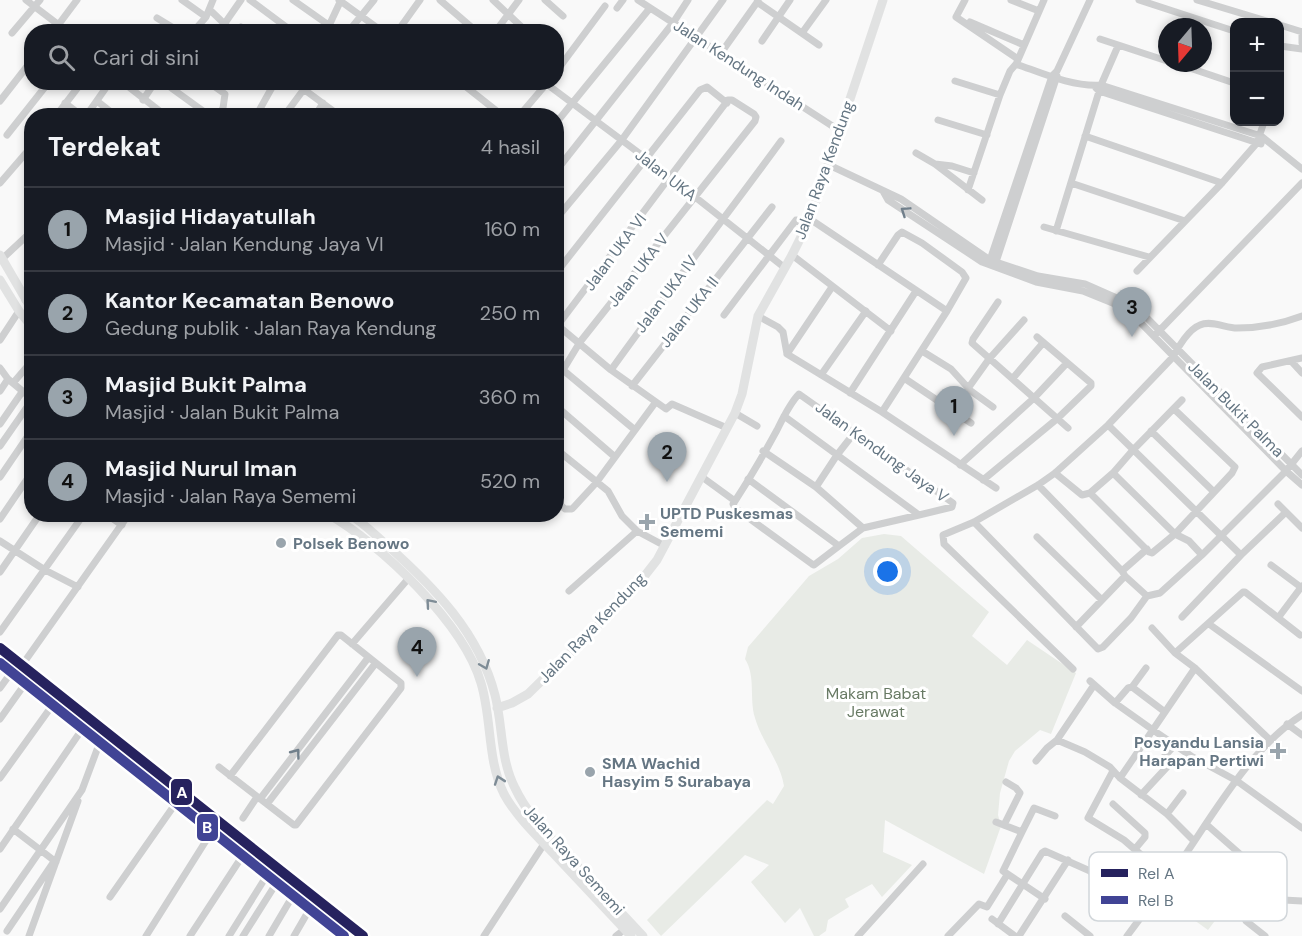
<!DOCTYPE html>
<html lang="id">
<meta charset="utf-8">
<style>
body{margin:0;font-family:"DM Sans",sans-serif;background:#242831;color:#f1f3f6}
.controls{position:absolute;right:18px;top:18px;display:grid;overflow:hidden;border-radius:12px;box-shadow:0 3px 9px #0003}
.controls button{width:54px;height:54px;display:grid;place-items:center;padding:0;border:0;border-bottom:2px solid #363941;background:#171b24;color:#f1f3f6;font:30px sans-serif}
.compass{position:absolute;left:1158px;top:18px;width:54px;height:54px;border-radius:50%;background:#171b24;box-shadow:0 3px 9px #0003;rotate:199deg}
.you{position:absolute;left:888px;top:572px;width:21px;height:21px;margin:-15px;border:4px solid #fff;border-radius:50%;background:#1a73e8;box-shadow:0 0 0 9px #1a73e833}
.badge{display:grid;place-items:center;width:39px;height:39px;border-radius:50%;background:#99a4ac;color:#111;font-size:20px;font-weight:700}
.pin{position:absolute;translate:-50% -50px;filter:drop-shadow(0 2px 3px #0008)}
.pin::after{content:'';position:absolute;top:32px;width:21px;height:18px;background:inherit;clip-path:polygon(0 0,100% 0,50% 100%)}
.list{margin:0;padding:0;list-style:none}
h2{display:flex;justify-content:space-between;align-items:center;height:78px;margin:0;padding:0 24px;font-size:26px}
h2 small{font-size:20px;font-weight:400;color:#9ea1a6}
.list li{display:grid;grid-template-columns:39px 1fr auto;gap:18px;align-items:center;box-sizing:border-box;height:84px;padding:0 24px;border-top:2px solid #363941}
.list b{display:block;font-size:22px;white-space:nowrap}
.list p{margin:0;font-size:20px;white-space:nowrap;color:#9ea1a6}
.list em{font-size:20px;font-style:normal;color:#9ea1a6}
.icon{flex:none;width:33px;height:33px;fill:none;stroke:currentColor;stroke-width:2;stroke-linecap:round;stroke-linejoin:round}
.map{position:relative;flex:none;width:1302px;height:936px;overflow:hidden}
.search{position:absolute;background:#171b24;box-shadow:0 3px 9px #0003;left:24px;top:24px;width:540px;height:66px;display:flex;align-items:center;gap:15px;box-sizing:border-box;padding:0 21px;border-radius:24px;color:#9ea1a6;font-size:22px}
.panel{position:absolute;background:#171b24;box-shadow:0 3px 9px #0003;left:24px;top:108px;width:540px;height:414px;border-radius:24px}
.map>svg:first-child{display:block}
</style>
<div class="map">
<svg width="1302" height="936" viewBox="0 0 1302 936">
<rect width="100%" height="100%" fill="#f9f9f9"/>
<path fill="#e8ebe6" d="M884,534L901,536L989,612L972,636L1007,665L1027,640L1076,673L1051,734L1040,730L1015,751L1009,761L1000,793L998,815L1001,826L984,874L885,820L883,852L912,865L882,897L872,884L845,899L849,907L828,920L826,931L819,936H814L800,908L785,923L751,882L769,865L745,855L661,936L647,920L767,800L773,804L784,786C780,761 762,742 755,718C749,698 756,676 745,659L748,647L809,576L838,559L862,538Z
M1181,886L1220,914L1208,930L1169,902Z"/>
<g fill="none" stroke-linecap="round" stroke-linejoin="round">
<path stroke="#cecfd0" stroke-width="7" d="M26,0L68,32
M182,0L206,17
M250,0L293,32
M293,0L330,26
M339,0L383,32
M440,0L477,32
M493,0L527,32
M545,0L563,16
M638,0L840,131
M965,0L956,17L1018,59
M1011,0L1039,11
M1139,0L1234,31
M1197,0L1270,22
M757,2L819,45
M617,8L623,0
M210,10L233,32
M157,18L180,32
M970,22L1024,45
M225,23L241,0
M1280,25L1302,32
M241,27L248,32
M53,32L77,0
M193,32L206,17L213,0
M326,32L341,0
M348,32L374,0
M397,32L420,0
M495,32L519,0
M1302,32V43
M12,33L40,0
M802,33L826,0
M1100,39L1167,61
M762,41L790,0
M1280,46L1302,49
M721,53L758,1
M1017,62L1044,0
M1175,63L1234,83
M556,72L605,6
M955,81L1000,95
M163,82L210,116
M208,82L225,94L223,108L218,116
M294,82L340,116
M460,82L503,116
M544,82L647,159L785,268
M125,84L166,116
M1096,88L1099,91L1261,144
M143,100L155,82
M0,101L32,60
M97,101L116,116
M65,103L82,116
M56,116L82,82
M86,116L110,82
M256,116L275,82
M284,116L304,89
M315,116L323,103
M408,116L410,113
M519,116L548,82
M938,120L987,135
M556,123L650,8
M7,135L49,82
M1085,136L1222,183
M916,153L935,164L982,200
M935,164L952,166L974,173
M829,165L901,199L990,260L1038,276L1085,284L1119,299L1143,314L1302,475
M556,171L673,23L688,0
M0,183L32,146
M1071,183L1185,221
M968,190L1000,95L1010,71L1016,64C1042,73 1072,87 1101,85L1261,136L1302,169
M883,191L888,200L982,262L1036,282L1083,291L1115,304L1136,318L1286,471L1302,485
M556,219L621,141L723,0
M810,219L947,311
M1044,227L1149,257
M1056,231L1101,85L1118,46
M792,255L891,331
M2,259L32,231
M990,260L1052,76L1057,71L1090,0
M996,262L1057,76
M878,265L898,235L902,232L922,243L962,272L966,278L947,311L882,412
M1137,271L1222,183L1257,143L1264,122
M556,273L700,90L707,87L727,103
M25,300L32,293
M998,302L973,339L972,343L1068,428
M724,315L796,220L808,223
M758,316L778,327L783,332L787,354L882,412L996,488
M556,324L611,370L666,409L672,404L727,428
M1157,333L1302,183
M0,340L19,311
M922,351L951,369L971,391L993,407
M787,354L832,287
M1302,358L1262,367L1257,373L1302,417
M1291,361L1302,373
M0,368L8,379L32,399
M563,370L635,430
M611,370C666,293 725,218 781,141
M821,375L866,311
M556,378L563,370L580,342L755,121L756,117L754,114L732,100H728L558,325
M904,378L971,423
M1013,378L1043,343
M13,383L32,361
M632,386L772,207
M969,387L989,359L1024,320
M0,391L8,379
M850,393L916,291
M556,406L615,457
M735,413L757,426
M0,424L22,392
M1108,425L1241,555
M1151,431L1213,491
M0,446L32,400
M556,449L608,491L622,516L637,531
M763,451L816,487L863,528
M960,465L1034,398L1066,364
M1055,473L1082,495L1090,493L1113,473L1133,450L1182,400
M1113,473L1175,534L1189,541L1202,555
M0,477L32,430
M702,477L735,501C750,478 764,454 777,430C783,418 790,403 799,394L953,503L952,507L919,515L784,416
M748,479L839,546L863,528L919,515
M983,480L1058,418L1091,386V383L1037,337
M1038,485L1122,571L1125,576L1147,596L1160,593L1202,555L1286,471L1302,451
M816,487L837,455L855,432
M1090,493L1149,552L1152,553L1175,534L1232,473L1235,467L1174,409
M556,501L565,509H572L596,483L655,403
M735,501L733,504L735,508L812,564L814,565L839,546
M1278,504L1302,528
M106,514L122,525
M0,519L32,472
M974,522L1098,649L1103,647L1131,618L1147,596
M1037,537L1102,600
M0,541L45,570L78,587
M1271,565L1302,588
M1122,571L1147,549
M0,572L40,514
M569,591L637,531L665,546
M1182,617L1241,555L1286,512
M1278,618L1302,586
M1209,624L1302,691
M1076,627L1125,576
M1152,628L1175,653L1195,668L1270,740
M0,632L84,514
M352,644L408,579
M1175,653L1243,592H1245L1300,635
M0,660L350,936
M25,661L129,514
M1073,669L944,544L943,535L974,522L1038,485L1055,473L1108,425L1173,357C1178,347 1189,329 1200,325C1211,320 1226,328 1237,328C1260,328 1281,324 1302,316
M1090,681L1115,703L1153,730L1191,756L1237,781L1302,828
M1132,687L1146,668
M0,688L13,670
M1115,703L1128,688L1132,687L1165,712
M0,719L27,681
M1287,724L1302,735
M1057,740L1094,685
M1036,761L1047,748L1057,740L1085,752L1110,767L1120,778L1167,814L1194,841
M219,767L294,825H296L401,688V683L341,635H338L230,776
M1113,771L1088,818L1124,840L1169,879
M0,778L54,703
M1120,778L1195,668
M1141,795L1167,767L1163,758L1175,745
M260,799L368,658
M267,804L375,664
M1113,804L1145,833V837L1135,849
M1167,814L1183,793
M243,818L257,797
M996,822L1022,832L1003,871L1045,899
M1206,824L1266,877
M1004,825L1020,793L1016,788L1006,782
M13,829L56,862
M1022,832L1034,808L1055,816
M0,849L85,725
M1121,857L1162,888
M1180,863L1221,893L1241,911L1246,921L1265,936
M110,897L178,800
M0,909L82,790L101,739
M1241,911L1264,899L1302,901
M1065,916L1090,936
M992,919L1015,936
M998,924L1042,853L1045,851L1090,871L1142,916
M7,931L53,863
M29,936L78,801
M146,936L214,828
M190,936L245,852
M229,936L269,872
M243,936L279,879
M269,936L295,892
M294,936L312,905
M484,936L544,844
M616,936L625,929
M858,936L923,864
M948,936L979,904L987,907L1007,875
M1019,936L1068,860
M1127,936C1145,912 1162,889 1179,864C1213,815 1251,747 1302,715"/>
<path stroke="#e1e2e2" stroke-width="9" d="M0,255L32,310
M0,280L19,311L32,327
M328,514C381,544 464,624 481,683C492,719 487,760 504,794C516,816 536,835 553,853C579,881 605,908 631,936
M349,514C364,523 375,535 388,546C435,588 479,633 495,695C503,726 500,759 515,788C528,816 551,837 571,859C595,885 619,910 643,936
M497,708L512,703L528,694L632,592L657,560L735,413L742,394L758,316L792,255L810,219L883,0"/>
<defs>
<path id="rail-1" d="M0,648L363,936"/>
<path id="rail-2" d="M0,663L344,936"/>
</defs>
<use href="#rail-1" stroke="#fff" stroke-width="15"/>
<use href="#rail-2" stroke="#fff" stroke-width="15"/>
<use href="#rail-1" stroke="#26225e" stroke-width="10"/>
<use href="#rail-2" stroke="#414495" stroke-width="10"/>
</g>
<defs><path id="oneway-chevron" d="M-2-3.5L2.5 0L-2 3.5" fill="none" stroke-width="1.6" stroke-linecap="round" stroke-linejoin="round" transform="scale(1.5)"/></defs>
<g stroke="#707f8b">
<use href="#oneway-chevron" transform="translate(905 211) rotate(-146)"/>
<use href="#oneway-chevron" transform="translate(296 753) rotate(-53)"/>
</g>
<g stroke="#7e8c96">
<use href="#oneway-chevron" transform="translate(430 603) rotate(-131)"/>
<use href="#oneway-chevron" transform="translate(485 665) rotate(68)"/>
<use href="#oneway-chevron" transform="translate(499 780) rotate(-109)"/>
</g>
<g fill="#99a4ac" stroke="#fff" stroke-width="2">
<path d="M644 513h6v6h6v6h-6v6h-6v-6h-6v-6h6z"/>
<circle cx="281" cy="543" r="6"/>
<path d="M1275 742h6v6h6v6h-6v6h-6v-6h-6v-6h6z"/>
<circle cx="590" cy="772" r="6"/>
</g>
<g text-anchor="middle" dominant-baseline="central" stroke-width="6" stroke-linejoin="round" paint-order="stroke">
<g font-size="16" fill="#657683" stroke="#fff">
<text transform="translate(739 65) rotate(33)">Jalan Kendung Indah</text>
<text transform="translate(824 170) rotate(-70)">Jalan Raya Kendung</text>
<text transform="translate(666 175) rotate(38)">Jalan UKA</text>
<text transform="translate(615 252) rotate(-53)">Jalan UKA VI</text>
<text transform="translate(638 270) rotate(-52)">Jalan UKA V</text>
<text transform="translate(666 294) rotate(-53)">Jalan UKA IV</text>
<text transform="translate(689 312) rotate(-52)">Jalan UKA II</text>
<text transform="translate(1236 409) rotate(45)">Jalan Bukit Palma</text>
<text transform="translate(882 452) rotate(36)">Jalan Kendung Jaya V</text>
<text transform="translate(592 628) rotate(-46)">Jalan Raya Kendung</text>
<text transform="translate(574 860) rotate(48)">Jalan Raya Sememi</text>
</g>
<g font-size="16" font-weight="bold" fill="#657683" stroke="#fff" text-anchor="start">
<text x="660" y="513">UPTD Puskesmas<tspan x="660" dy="18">Sememi</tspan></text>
<text x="293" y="543">Polsek Benowo</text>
<text x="1264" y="742" text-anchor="end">Posyandu Lansia<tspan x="1264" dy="18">Harapan Pertiwi</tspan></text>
<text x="602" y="763">SMA Wachid<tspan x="602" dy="18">Hasyim 5 Surabaya</tspan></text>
</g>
<g font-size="16" fill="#687a64" stroke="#fff">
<text x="876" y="693">Makam Babat<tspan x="876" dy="18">Jerawat</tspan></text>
</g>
</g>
<rect x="1089" y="852" width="198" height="69" rx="9" fill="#fff" stroke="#d1d6da" stroke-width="1.5"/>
<rect x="1101" y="869" width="27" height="8" fill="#26225e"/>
<rect x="1101" y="896" width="27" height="8" fill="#414495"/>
<g font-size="16" fill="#657683">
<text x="1138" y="879">Rel A</text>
<text x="1138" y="906">Rel B</text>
</g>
<g stroke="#fff" stroke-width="2">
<rect x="170" y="778" width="23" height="28" rx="6" fill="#26225e"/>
<rect x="196" y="813" width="23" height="29" rx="6" fill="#414495"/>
</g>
<g font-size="16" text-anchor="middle" font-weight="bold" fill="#fff">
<text x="182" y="798">A</text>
<text x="207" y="833">B</text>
</g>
</svg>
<div class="controls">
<button>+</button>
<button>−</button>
</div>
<svg class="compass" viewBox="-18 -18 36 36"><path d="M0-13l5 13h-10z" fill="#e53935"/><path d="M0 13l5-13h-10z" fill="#9ea1a6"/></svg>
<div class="you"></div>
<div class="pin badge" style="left:954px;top:436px">1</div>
<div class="pin badge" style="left:667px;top:482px">2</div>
<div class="pin badge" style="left:1132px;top:337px">3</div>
<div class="pin badge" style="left:417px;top:677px">4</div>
<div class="search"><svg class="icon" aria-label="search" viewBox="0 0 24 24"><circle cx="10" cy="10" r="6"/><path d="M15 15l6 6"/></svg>Cari di sini</div>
<section class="panel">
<h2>Terdekat<small>4 hasil</small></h2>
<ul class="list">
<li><span class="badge">1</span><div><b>Masjid Hidayatullah</b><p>Masjid · Jalan Kendung Jaya VI</p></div><em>160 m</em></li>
<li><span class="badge">2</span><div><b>Kantor Kecamatan Benowo</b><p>Gedung publik · Jalan Raya Kendung</p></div><em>250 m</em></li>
<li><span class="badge">3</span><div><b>Masjid Bukit Palma</b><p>Masjid · Jalan Bukit Palma</p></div><em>360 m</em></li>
<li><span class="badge">4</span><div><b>Masjid Nurul Iman</b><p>Masjid · Jalan Raya Sememi</p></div><em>520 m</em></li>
</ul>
</section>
</div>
